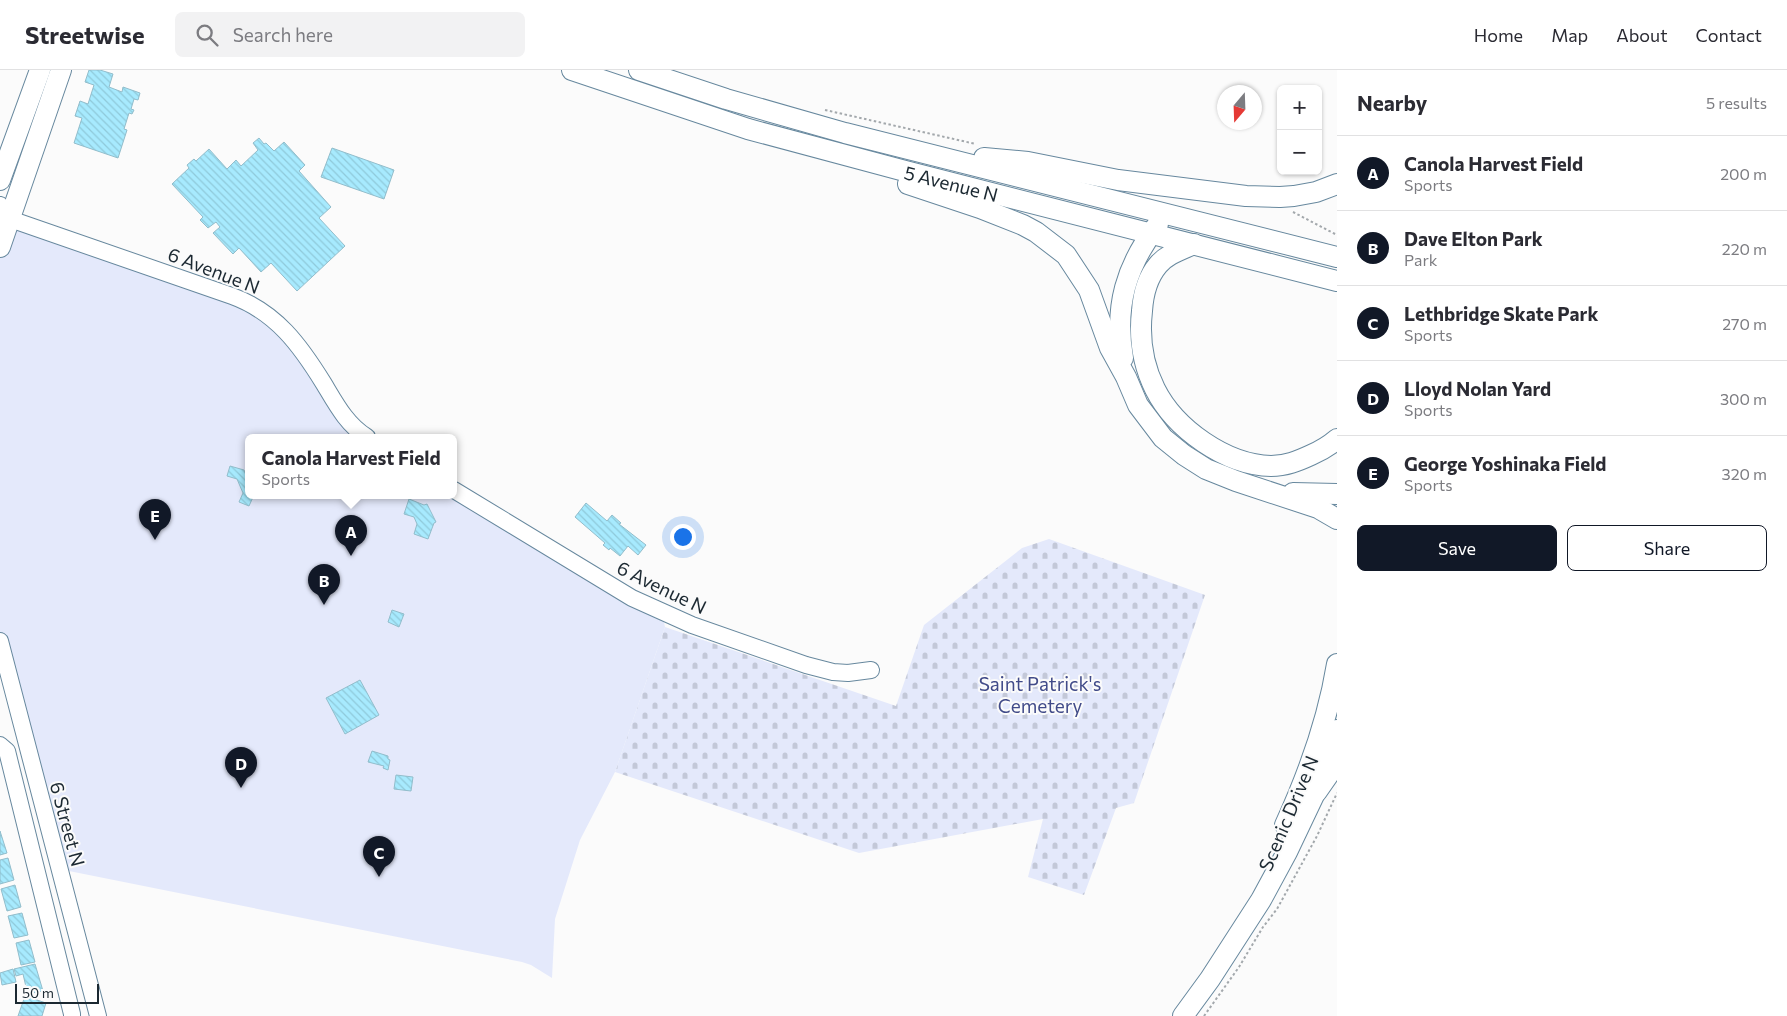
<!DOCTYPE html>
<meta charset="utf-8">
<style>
body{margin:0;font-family:Commissioner,sans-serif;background:#f2f2f3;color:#2b2b33}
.controls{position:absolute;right:15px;top:15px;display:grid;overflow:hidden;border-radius:8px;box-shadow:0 1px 4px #0004}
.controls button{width:45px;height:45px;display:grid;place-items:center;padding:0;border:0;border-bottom:1px solid #e1e1e2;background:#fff;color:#2b2b33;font:25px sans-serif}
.compass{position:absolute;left:1217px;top:15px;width:45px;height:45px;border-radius:50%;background:#fff;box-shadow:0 1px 4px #0004;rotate:199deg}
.scale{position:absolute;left:15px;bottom:12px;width:84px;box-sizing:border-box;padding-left:5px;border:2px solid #1c2932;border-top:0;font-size:14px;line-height:18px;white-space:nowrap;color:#1c2932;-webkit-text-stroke:4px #fbfbfb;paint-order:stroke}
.you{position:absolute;left:682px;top:466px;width:18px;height:18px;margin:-12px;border:4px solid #fff;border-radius:50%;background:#1a73e8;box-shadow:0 0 0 8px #1a73e833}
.badge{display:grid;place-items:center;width:32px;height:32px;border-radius:50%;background:#111827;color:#fff;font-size:16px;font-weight:700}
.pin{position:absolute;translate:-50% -41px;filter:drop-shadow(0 1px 2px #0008)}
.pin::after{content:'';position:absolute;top:26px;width:18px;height:15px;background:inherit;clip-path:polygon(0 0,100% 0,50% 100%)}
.popup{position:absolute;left:245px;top:364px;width:212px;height:65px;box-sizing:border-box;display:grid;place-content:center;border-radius:8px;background:#fff;filter:drop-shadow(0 1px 4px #0005);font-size:16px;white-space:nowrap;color:#7c7c81}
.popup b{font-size:19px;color:#2b2b33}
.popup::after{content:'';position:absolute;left:50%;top:100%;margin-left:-10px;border:10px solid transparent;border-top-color:#fff}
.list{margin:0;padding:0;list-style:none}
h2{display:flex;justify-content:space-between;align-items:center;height:65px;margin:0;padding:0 20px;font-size:21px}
h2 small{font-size:16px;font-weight:400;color:#7c7c81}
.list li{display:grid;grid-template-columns:32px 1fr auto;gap:15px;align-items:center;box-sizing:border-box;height:75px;padding:0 20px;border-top:1px solid #e1e1e2}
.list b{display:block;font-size:19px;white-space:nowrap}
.list p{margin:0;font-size:16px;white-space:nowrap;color:#7c7c81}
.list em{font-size:16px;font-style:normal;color:#7c7c81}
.actions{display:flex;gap:10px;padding:15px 20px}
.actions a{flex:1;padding:11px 0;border:1px solid #111827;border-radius:8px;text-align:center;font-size:18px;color:#111827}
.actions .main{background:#111827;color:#fff}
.icon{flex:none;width:28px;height:28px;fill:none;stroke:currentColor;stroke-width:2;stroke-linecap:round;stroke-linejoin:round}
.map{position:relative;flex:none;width:1337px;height:946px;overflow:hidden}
header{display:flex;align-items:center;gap:30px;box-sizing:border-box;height:70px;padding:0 25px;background:#fff;border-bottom:1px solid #e1e1e2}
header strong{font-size:24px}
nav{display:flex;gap:28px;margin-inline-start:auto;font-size:18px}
.search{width:350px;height:45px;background:#f2f2f3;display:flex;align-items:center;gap:12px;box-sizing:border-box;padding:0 18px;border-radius:8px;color:#7c7c81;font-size:19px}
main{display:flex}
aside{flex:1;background:#fff}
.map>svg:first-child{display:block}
</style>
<header>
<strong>Streetwise</strong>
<div class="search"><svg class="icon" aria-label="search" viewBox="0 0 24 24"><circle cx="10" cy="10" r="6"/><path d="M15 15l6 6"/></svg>Search here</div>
<nav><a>Home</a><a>Map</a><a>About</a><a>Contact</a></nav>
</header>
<main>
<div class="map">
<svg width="1337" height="946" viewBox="0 0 1337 946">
<defs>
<pattern id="cemetery-stones" width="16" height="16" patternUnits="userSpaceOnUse" patternTransform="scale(1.25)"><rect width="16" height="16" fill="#e4e9fb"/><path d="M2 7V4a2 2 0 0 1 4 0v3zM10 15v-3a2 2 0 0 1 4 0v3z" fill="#c3c8d8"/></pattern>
<pattern id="building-back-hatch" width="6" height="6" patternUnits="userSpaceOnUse" patternTransform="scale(1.25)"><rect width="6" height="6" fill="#a7eafe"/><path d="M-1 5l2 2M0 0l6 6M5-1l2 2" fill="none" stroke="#8fc9da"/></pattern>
</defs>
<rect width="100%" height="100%" fill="#fbfbfb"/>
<path fill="url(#cemetery-stones)" d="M1049,469L1205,525L1134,733L1116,738L1084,825L1028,807L1043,749L859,783L615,702L665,557L896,636L924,555L1022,478Z"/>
<path fill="#e4e9fb" d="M10,149L257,237L367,367H248V425H454L662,543L665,557L615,702L580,770L555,849L552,908L531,895L522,892L59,799L0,571V177Z"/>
<path fill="url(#building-back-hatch)" stroke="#92bdcb" d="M89,0H100L113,4L109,17L122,22L123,17L140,23L138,30L134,29L131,39L134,40L132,44L129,43L124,59L127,60L118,88L74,73L82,48L75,46L80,31L88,34L94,15L85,12Z
M259,68L264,74L266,73L274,81L284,72L305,95L299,101L331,137L319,148L345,176L297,221L271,193L261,202L239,178L233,184L213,163L220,157L216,152L208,158L200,150L203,147L172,114L189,98L187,95L194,89L196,91L209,79L227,99L236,90L241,96L258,80L253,73Z
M332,78L394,100L384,129L321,107Z
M230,396L244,400L246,405L248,403V425H254L249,436L239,432L243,423L237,409L227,406Z
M409,429L424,435L427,434L436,452L434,453L428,469L414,464L417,454L414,447L404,444Z
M586,433L607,451L612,445L621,453L619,454L646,475L638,485L628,476L620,486L610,478L609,480L603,475L605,473L575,447Z
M392,540L404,544L399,557L388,552Z
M360,610L379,645L345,664L326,628Z
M372,681L388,686V689L390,690L388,700L383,698L384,696L368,692Z
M396,705L413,707L411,721L394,719Z
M0,761L7,783L0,785Z
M8,788L14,810L0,814V790Z
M15,815L21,837L7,841L1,819Z
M22,843L28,865L14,868L8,846Z
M29,870L35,892L21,895L16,873Z
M35,894L43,921L27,924V922L24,923L23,918L26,917L23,904L16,906L14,899Z
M13,899L16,912L2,915L0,903Z
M25,926L46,933L42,946H18Z"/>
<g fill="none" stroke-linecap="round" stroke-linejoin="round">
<defs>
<path id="minor" d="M0,135L10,149L232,226C276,242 300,275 324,314C336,334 347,355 367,367
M454,420L632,528L692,555L806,595L833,602L848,603L871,600
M0,571L98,946
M0,675L7,681L72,944V946"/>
<g id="major">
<path id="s1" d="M572,0L748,59L905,101L1337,211"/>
<path d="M639,0L726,29L845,63L1337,187"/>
<path d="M984,88L1028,92L1118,110L1246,126L1280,127L1294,126L1316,122L1337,114"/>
<path d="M0,110L40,0"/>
<path d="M908,114L980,138L1023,155L1036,162L1066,185L1089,220L1110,278L1126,307L1138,335L1163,368L1184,385L1206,399L1236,411L1318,438L1337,449"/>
<path d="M1194,174C1181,180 1167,184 1158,195C1147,208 1143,225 1142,241C1139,267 1143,295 1155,319C1175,359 1226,395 1271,396C1286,396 1298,391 1311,385C1320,381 1330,375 1337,369"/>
<path d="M0,177L61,0"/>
<path d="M1123,288C1114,236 1126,196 1158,154"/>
<path d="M1293,423L1337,424"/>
<path d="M1285,755C1308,705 1328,649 1337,594"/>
<path d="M1183,946L1210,909L1261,830L1287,782L1316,721L1337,660"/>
</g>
<path id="highway" d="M1316,721L1332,698L1337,687"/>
</defs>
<use href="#minor" stroke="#67889e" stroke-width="18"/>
<use href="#major" stroke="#67889e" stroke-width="22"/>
<use href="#highway" stroke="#67889e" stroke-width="24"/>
<path stroke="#a3a8ac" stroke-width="2" stroke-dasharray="2.5 2.5" stroke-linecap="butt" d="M825,40L976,74
M1293,142L1337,165
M1204,946L1239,897L1263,857L1277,839L1317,766L1337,723"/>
<use href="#minor" stroke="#fff" stroke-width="16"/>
<use href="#major" stroke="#fff" stroke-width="20"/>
<use href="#highway" stroke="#fff" stroke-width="22"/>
</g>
<g text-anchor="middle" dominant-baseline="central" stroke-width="4" stroke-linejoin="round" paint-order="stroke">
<g font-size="19" fill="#1c2932" stroke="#fbfbfb">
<text stroke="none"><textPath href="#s1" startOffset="396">5 Avenue N</textPath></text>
<text transform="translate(214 200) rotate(21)">6 Avenue N</text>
<text transform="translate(662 517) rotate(26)">6 Avenue N</text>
<text transform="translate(1288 743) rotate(-67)">Scenic Drive N</text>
<text transform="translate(68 754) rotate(75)">6 Street N</text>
</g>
<g font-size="19" fill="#414b89" stroke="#fbfbfb">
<text x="1040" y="613">Saint Patrick's<tspan x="1040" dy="22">Cemetery</tspan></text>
</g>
</g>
</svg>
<div class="controls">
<button>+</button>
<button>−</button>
</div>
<svg class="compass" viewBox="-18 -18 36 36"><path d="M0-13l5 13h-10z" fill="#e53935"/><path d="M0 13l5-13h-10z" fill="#7c7c81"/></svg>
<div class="scale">50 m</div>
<div class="you"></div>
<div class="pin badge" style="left:351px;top:486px">A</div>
<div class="popup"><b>Canola Harvest Field</b>Sports</div>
<div class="pin badge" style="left:324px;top:535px">B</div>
<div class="pin badge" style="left:379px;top:807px">C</div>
<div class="pin badge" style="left:241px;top:718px">D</div>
<div class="pin badge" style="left:155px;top:470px">E</div>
</div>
<aside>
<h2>Nearby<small>5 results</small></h2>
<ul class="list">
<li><span class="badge">A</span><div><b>Canola Harvest Field</b><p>Sports</p></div><em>200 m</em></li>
<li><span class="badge">B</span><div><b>Dave Elton Park</b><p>Park</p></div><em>220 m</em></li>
<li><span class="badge">C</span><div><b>Lethbridge Skate Park</b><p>Sports</p></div><em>270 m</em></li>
<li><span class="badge">D</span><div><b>Lloyd Nolan Yard</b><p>Sports</p></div><em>300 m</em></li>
<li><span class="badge">E</span><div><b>George Yoshinaka Field</b><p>Sports</p></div><em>320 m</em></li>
</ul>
<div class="actions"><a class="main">Save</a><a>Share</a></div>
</aside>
</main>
